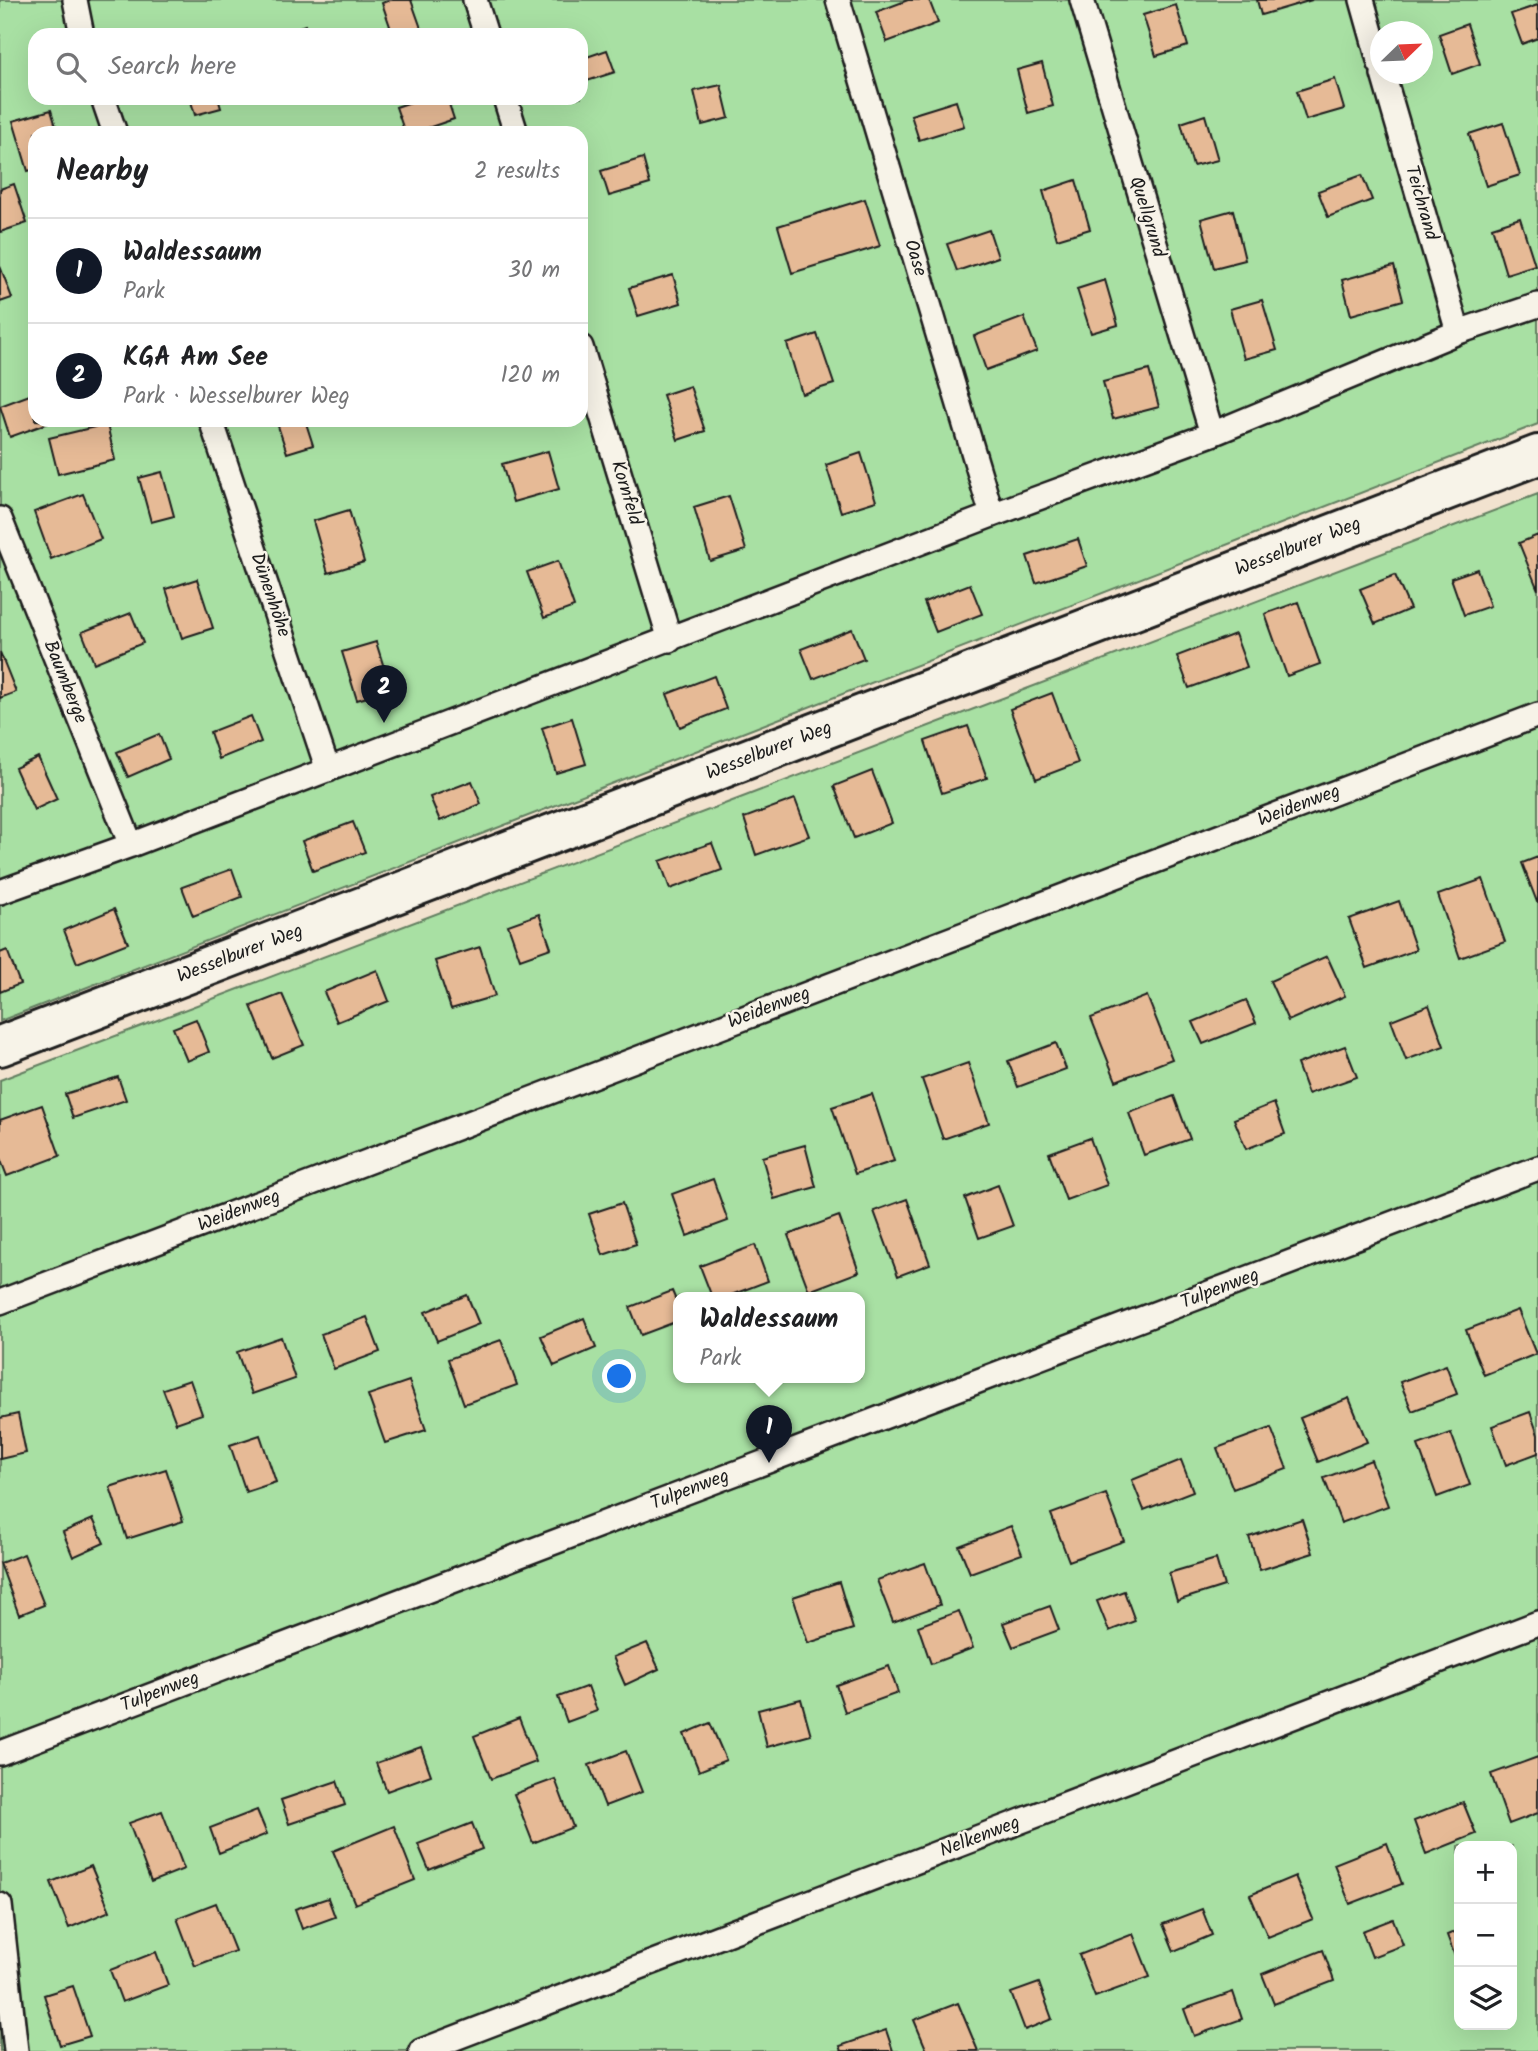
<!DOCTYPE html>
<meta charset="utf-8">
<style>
body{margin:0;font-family:Kalam,sans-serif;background:#f6f6f6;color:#202124}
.controls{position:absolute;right:21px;bottom:21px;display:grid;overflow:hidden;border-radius:14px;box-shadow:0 7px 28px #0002}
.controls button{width:63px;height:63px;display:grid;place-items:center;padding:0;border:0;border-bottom:2px solid #e0e0e0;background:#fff;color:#202124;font:35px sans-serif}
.compass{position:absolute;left:1370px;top:21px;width:63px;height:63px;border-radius:50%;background:#fff;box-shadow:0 7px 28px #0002;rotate:67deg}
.you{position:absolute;left:620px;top:1377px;width:24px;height:24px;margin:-18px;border:5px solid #fff;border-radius:50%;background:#1a73e8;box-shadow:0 0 0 10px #1a73e833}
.badge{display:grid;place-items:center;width:46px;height:46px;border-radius:50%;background:#111827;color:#fff;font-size:23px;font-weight:700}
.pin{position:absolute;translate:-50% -58px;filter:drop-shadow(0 2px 4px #0008)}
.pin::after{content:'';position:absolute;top:37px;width:24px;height:21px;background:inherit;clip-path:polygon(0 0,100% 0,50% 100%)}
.popup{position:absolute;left:673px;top:1292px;width:192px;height:91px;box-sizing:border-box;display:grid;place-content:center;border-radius:14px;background:#fff;filter:drop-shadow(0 2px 5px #0005);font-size:23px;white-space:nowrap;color:#757577}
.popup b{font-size:26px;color:#202124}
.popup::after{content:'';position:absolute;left:50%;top:100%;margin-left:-14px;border:14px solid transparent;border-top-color:#fff}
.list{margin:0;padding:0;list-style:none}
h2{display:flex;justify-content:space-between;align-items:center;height:91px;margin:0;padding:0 28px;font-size:30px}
h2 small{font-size:23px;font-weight:400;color:#757577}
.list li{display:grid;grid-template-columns:46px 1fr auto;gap:21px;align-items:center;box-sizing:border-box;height:105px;padding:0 28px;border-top:2px solid #e0e0e0}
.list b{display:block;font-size:26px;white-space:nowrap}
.list p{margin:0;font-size:23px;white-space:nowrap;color:#757577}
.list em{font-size:23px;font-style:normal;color:#757577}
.icon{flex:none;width:38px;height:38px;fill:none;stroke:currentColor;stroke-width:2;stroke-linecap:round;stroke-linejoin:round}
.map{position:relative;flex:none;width:1538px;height:2051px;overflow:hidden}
.search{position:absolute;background:#fff;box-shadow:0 7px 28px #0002;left:28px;top:28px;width:560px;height:77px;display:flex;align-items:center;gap:18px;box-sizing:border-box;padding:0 24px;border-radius:21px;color:#757577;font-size:26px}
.panel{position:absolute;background:#fff;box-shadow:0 7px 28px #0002;left:28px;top:126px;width:560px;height:301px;border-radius:21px}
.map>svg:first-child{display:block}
</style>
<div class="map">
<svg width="1538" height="2051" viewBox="0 0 1538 2051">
<rect width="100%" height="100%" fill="#f2e2cf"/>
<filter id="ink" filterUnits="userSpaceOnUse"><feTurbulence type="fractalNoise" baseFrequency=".0143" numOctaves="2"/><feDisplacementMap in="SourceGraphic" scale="14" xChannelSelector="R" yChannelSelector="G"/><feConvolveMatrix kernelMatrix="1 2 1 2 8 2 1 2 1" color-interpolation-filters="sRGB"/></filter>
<g filter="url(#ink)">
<path fill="#a8e0a3" stroke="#627e60" stroke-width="2" fill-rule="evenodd" d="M0,0H1538V424L0,1021ZM1380,32H1422V74H1380ZM35,35H581V98H35ZM35,133H581V420H35Z
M1538,494V2051H0V1080ZM678,1297H860V1377H678ZM1459,1846H1512V2025H1459Z"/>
<path fill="#e6ba96" stroke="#1c1c1c" stroke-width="2" d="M390,0H411L423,34L393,35L382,3Z
M908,0H929L938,23L887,42L876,12Z
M1257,0H1312L1261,15Z
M1176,5L1188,46L1156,56L1143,15Z
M1538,5V38L1522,44L1511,14Z
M1467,24L1480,64L1452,74L1439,34Z
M305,25L308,35H280L279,34Z
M607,50L615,72L581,83V59Z
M1042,63L1053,106L1028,113L1017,70Z
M1335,79L1344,109L1306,120L1297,91Z
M721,85L729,118L702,125L694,91Z
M190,98H218L221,108L195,115Z
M423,98H447L454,119L413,133H405L396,107Z
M956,101L964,126L919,140L911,115Z
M51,110L58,133H35V169L28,171L13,121Z
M1205,115L1218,160L1193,166L1181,123Z
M1503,123L1520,175L1486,186L1469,134Z
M643,158L650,184L609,196L601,171Z
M1362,175L1372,200L1328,217L1318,191Z
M1076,180L1090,229L1057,239L1043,191Z
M14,184L27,223L0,232V189Z
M865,199L880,246L792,273L778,226Z
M1233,210L1245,260L1214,268L1201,219Z
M1520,218L1535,265L1506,274L1492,227Z
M989,230L998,257L957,271L947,244Z
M0,266L12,298L0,302Z
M1394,266L1403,300L1351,315L1342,280Z
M673,275L681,303L638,316L629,288Z
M1105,280L1118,325L1091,333L1077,289Z
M1262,300L1277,350L1244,359L1230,309Z
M1024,317L1037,351L986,370L974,336Z
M817,334L834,384L802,394L787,344Z
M1149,370L1159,407L1113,419L1103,382Z
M690,386L705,431L678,440L663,395Z
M35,393V420L54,421L10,437L0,406Z
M276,420H305L313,445L287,453Z
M107,424L115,460L58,474L49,438Z
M548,451L559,489L513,502L502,464Z
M861,453L876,501L841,512L826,465Z
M162,472L174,516L151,522L139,478Z
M83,494L101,539L51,559L34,512Z
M729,496L746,550L710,561L694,507Z
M349,510L364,562L328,573L313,521Z
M1538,535V590L1519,543Z
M1078,539L1087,566L1036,583L1027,556Z
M558,561L574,607L544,618L527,572Z
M1477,569L1490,606L1464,615L1451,578Z
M1395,575L1410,609L1375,624L1360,589Z
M197,579L213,628L182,638L166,589Z
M970,584L982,614L936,632L924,602Z
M1298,602L1320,664L1287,676L1265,614Z
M131,613L143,643L94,663L82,632Z
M852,629L864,659L813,679L801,649Z
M1235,634L1247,667L1189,688L1177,656Z
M376,642L391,690L357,700L342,652Z
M0,652L16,692L0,698Z
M714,676L726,709L680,727L667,694Z
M1052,693L1078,763L1036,779L1010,709Z
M251,716L261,742L219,759L210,732Z
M572,718L586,764L556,773L542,728Z
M968,726L987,778L942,793L925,741Z
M159,734L169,759L128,777L117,752Z
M38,757L57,799L34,810L15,768Z
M872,771L892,823L854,838L834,786Z
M472,781L481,804L440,821L430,797Z
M795,799L809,836L756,855L744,818Z
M353,822L365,852L313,871L302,841Z
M712,843L722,870L670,889L660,861Z
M1538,857V902H1537L1522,863Z
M232,869L242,897L193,916L182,887Z
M1483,879L1505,942L1460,958L1438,895Z
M1399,901L1416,950L1367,968L1349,919Z
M114,909L128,943L77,963L64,930Z
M539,914L551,948L520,959L508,925Z
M480,947L495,996L451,1009L435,961Z
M7,950L20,984L0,992V953Z
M1327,956L1345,996L1288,1021L1270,981Z
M377,970L389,1001L337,1022L324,992Z
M282,994L304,1045L272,1058L251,1006Z
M1147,996L1172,1059L1116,1081L1091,1018Z
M1246,1000L1256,1023L1203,1044L1193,1022Z
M1429,1005L1444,1046L1406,1060L1391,1020Z
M196,1019L209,1052L187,1061L173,1028Z
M1056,1043L1066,1069L1018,1087L1008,1061Z
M1345,1046L1357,1077L1308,1094L1297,1064Z
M968,1063L989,1123L943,1139L922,1079Z
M118,1077L126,1100L73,1118L65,1094Z
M872,1094L894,1161L855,1174L832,1107Z
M1174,1096L1190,1139L1144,1155L1129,1113Z
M1274,1103L1285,1134L1246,1149L1234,1119Z
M42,1105L60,1156L7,1176L0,1158V1120Z
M1090,1138L1107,1185L1066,1200L1049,1153Z
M805,1145L816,1187L774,1199L762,1157Z
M713,1179L728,1221L687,1236L672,1194Z
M998,1185L1013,1226L979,1238L965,1198Z
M907,1199L930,1264L898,1276L874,1211Z
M622,1203L636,1244L603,1255L589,1214Z
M839,1216L859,1272L809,1291L788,1235Z
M755,1245L768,1281L726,1297H712L700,1266Z
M672,1291L678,1305V1321L641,1335L630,1307Z
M467,1295L479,1324L437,1341L425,1312Z
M1518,1310L1536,1354L1484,1375L1466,1330Z
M367,1317L380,1352L334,1369L321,1334Z
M584,1318L596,1348L554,1366L541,1336Z
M281,1337L295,1379L252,1394L237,1352Z
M501,1340L517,1385L464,1404L448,1359Z
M1446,1365L1457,1394L1412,1411L1400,1382Z
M190,1380L202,1414L176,1423L163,1389Z
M409,1381L426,1430L385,1443L368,1395Z
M1349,1398L1367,1442L1318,1462L1300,1418Z
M1530,1412L1538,1435V1453L1506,1465L1492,1426Z
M18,1414L26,1453L0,1459V1418Z
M1271,1428L1287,1469L1233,1489L1217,1448Z
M1451,1433L1470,1485L1437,1497L1418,1445Z
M260,1435L276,1482L246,1492L230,1445Z
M1181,1460L1193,1491L1144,1510L1132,1480Z
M1371,1460L1388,1506L1341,1523L1324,1478Z
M166,1469L183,1521L127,1539L110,1487Z
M1106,1494L1124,1541L1069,1561L1051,1514Z
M93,1519L104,1543L73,1557L63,1532Z
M1302,1519L1313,1553L1260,1570L1249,1537Z
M1011,1526L1022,1554L970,1573L959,1546Z
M24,1554L44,1605L19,1615L0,1563Z
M1216,1559L1224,1586L1177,1601L1169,1573Z
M925,1563L940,1605L893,1622L877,1580Z
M839,1582L853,1629L808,1643L793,1597Z
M1124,1591L1135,1621L1109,1631L1097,1601Z
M1050,1606L1059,1630L1013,1647L1003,1623Z
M959,1611L973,1648L931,1664L918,1626Z
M647,1643L659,1669L625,1685L613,1657Z
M889,1666L898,1693L845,1712L836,1685Z
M588,1686L597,1711L567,1722L558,1697Z
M801,1699L811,1735L767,1747L758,1710Z
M519,1718L536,1762L491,1779L474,1736Z
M710,1723L726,1760L699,1771L684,1734Z
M421,1747L431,1775L387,1791L376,1763Z
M626,1751L642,1792L605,1806L589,1765Z
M1538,1757V1813L1509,1824L1491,1774Z
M555,1779L573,1827L533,1843L514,1794Z
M337,1781L345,1805L289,1824L281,1800Z
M1463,1802L1476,1834L1426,1854L1414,1821Z
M257,1810L267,1834L219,1853L210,1828Z
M162,1811L184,1869L151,1882L129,1823Z
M472,1823L482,1849L429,1870L418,1844Z
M394,1826L415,1880L355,1904L333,1851Z
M1387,1843L1402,1884L1350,1904L1334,1864Z
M91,1866L110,1911L69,1928L51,1882Z
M1295,1876L1313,1919L1268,1937L1250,1895Z
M328,1898L335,1917L302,1929L295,1909Z
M216,1903L235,1951L195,1966L177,1918Z
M1202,1909L1212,1935L1174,1951L1163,1924Z
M1393,1919L1403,1945L1372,1957L1362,1931Z
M1459,1930V1967L1447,1935Z
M1133,1934L1150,1977L1095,1997L1079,1955Z
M1323,1950L1334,1981L1274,2004L1262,1974Z
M156,1952L168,1985L122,2002L110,1970Z
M1039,1983L1052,2019L1025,2030L1011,1993Z
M73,1986L90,2036L60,2045L44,1995Z
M1233,1992L1242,2019L1194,2036L1184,2009Z
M958,2003L978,2051H927L914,2020Z
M886,2030L893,2051H842L840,2046Z"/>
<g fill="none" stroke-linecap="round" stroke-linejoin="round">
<defs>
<path id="service" d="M75,0L82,35
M475,0L486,35
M838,0L992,515
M1082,0L1212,434
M1362,0L1380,64
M1383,74L1458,332
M103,98L115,133
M505,98L516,133
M581,347L670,640
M211,420L328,770
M0,519L131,845
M0,892L131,845L992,515L1212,434L1458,332L1538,305
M0,1302L1538,715
M0,1753L1538,1168
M0,1905L16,2051
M421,2051L1538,1623"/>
<path id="minor" d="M0,1046L1538,455"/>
</defs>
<use href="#service" stroke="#1c1c1c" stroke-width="28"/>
<use href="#minor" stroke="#1c1c1c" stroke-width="44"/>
<use href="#service" stroke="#f7f3e8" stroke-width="23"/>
<use href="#minor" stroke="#f7f3e8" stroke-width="38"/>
</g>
</g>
<g text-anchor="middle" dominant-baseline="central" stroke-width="5" stroke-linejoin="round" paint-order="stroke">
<g font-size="19" fill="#1c1c1c" stroke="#f7f3e8">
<text transform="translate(1421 203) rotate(74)">Teichrand</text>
<text transform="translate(1147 217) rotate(73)">Quellgrund</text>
<text transform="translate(915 258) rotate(73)">Oase</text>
<text transform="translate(626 493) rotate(73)">Kornfeld</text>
<text transform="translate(1298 547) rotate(-21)">Wesselburer Weg</text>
<text transform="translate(270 595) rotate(71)">Dünenhöhe</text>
<text transform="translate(65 682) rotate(68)">Baumberge</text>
<text transform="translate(769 751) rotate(-21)">Wesselburer Weg</text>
<text transform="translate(1299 806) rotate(-21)">Weidenweg</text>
<text transform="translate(240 954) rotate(-21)">Wesselburer Weg</text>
<text transform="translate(769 1008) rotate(-21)">Weidenweg</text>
<text transform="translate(239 1211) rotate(-21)">Weidenweg</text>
<text transform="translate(1220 1289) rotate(-21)">Tulpenweg</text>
<text transform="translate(690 1490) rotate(-21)">Tulpenweg</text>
<text transform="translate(160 1692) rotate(-21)">Tulpenweg</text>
<text transform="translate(980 1837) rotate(-21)">Nelkenweg</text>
</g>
</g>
</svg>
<div class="controls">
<button>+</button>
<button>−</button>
<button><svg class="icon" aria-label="layers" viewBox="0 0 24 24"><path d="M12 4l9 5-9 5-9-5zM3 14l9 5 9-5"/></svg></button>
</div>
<svg class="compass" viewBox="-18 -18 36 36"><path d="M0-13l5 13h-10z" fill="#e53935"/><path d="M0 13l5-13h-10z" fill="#757577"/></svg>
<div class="you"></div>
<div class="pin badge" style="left:769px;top:1463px">1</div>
<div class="popup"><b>Waldessaum</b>Park</div>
<div class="pin badge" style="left:384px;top:723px">2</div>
<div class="search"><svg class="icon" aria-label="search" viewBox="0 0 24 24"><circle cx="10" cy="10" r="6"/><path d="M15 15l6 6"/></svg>Search here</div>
<section class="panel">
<h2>Nearby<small>2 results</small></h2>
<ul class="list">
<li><span class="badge">1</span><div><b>Waldessaum</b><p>Park</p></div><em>30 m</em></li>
<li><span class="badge">2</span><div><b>KGA Am See</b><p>Park · Wesselburer Weg</p></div><em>120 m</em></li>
</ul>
</section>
</div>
